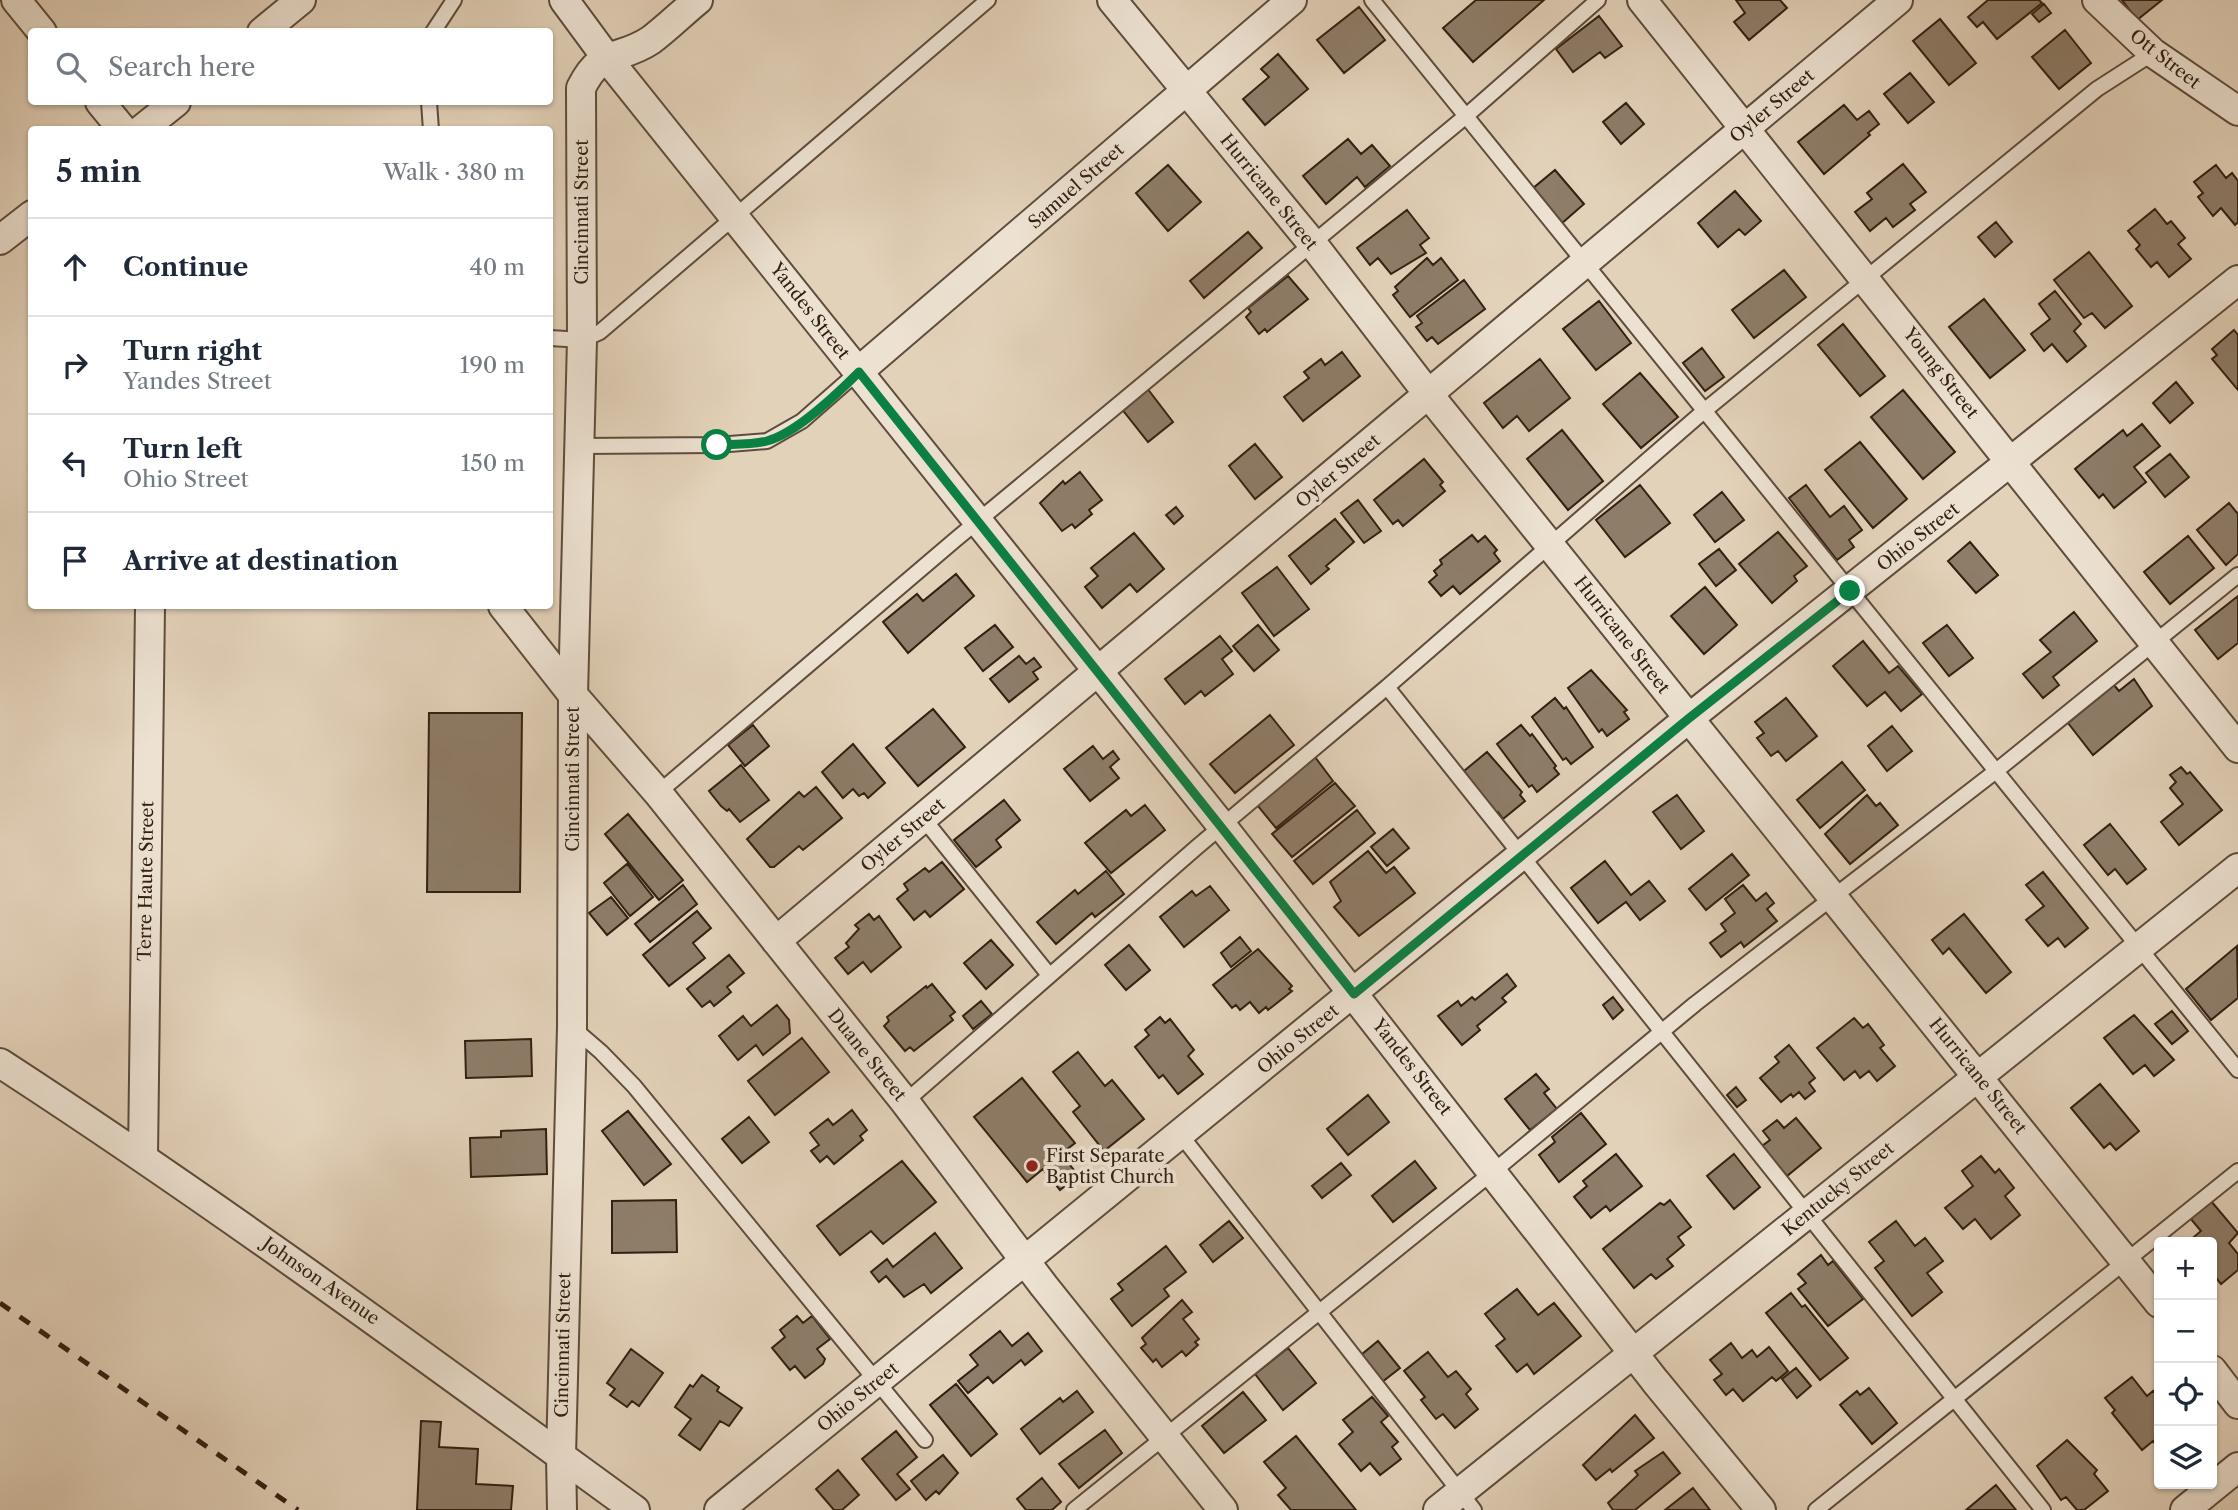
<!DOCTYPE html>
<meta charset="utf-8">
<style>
body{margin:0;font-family:"Libre Caslon Text",serif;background:#f6f6f7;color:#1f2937}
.controls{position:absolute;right:21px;bottom:21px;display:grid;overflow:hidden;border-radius:7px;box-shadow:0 2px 5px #0004}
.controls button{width:63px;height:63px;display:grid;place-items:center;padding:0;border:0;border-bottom:2px solid #e0e1e3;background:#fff;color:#1f2937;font:35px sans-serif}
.stop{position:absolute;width:21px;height:21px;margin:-16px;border:5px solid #0b8043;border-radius:50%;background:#fff}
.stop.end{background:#0b8043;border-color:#fff;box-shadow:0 2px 7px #0008}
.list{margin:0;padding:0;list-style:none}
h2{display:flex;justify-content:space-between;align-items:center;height:91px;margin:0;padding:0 28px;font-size:30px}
h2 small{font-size:23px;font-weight:400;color:#747a83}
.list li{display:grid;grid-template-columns:46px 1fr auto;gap:21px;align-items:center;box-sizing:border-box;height:98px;padding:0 28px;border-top:2px solid #e0e1e3}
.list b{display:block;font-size:26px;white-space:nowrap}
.list p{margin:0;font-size:23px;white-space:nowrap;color:#747a83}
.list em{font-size:23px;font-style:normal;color:#747a83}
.icon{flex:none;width:38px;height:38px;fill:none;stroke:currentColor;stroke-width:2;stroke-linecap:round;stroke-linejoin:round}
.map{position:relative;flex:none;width:2238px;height:1510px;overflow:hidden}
.search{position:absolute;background:#fff;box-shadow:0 2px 5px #0004;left:28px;top:28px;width:525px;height:77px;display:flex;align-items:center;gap:18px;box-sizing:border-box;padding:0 24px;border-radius:7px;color:#747a83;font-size:26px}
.panel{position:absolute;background:#fff;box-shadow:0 2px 5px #0004;left:28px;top:126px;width:525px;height:483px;border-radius:7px}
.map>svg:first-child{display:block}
</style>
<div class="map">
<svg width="2238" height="1510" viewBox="0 0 2238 1510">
<rect width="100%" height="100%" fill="#e3d2ba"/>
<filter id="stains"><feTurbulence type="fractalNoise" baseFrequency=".00286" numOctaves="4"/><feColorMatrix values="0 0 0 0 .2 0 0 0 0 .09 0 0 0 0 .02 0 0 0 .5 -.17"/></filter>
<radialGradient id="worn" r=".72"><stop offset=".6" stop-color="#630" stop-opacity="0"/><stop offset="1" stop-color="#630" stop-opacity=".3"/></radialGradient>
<path fill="#8e7d69" stroke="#322012" stroke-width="2" d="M1476,0H1544L1473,62L1443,28Z
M1780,0L1787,8L1749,40L1734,22L1745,13L1736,0Z
M1988,0H2039L2042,3L1997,39L1983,22L1977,27L1968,17Z
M2122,0H2162L2137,20Z
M2044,4L2051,13L2039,22L2032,14Z
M1359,7L1385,40L1344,73L1317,40Z
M1599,16L1622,46L1605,58L1600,52L1573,72L1556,49Z
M1940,19L1976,63L1949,85L1913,41Z
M2065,30L2091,63L2059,89L2032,57Z
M1278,54L1308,89L1265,125L1243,99L1269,77L1261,69Z
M1910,73L1934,102L1908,123L1884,94Z
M1626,103L1644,124L1621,144L1603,122Z
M1844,105L1857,120L1869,111L1879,124L1868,133L1870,135L1824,174L1798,142Z
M1348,139L1361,154L1372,145L1390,166L1365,187L1357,177L1326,204L1303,176Z
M1903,164L1926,192L1910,204L1915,210L1893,227L1886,218L1870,231L1855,212L1872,199L1867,193Z
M1168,165L1201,202L1168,231L1136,193Z
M2216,165L2226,178L2232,173L2238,181V222L2235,225L2221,208L2213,216L2198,197L2203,193L2194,182Z
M1555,170L1584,204L1561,224L1532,189Z
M1735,191L1761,221L1745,235L1739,229L1718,247L1698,223Z
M2155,209L2167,224L2171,221L2185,238L2178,244L2191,259L2169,277L2157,262L2151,267L2136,249L2140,245L2128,231Z
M1407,210L1429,238L1420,245L1426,253L1391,274L1378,258L1370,265L1357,248Z
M1996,222L2012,242L1995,257L1978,237Z
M1248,232L1262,248L1204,298L1190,281Z
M2089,252L2132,306L2105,328L2092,313L2084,318L2054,280Z
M1427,258L1433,265L1441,258L1458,280L1410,317L1393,295L1398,291L1395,287Z
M1784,270L1806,297L1754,338L1732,310Z
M1288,276L1308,299L1267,332L1265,329L1259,334L1246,317L1251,312L1248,308Z
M1464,280L1485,309L1438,344L1432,337L1427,341L1416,327L1422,323L1417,316Z
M2055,291L2081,324L2074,331L2086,346L2067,362L2052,344L2044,351L2031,334L2050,319L2039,304Z
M1984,299L2025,350L1990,378L1949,327Z
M1599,301L1631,343L1596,370L1563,329Z
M1843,324L1885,376L1860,396L1818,345Z
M2234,330L2238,335V390L2212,359L2217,355L2212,349Z
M1702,348L1724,377L1705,391L1683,363Z
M1342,352L1360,376L1303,421L1284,397L1309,378L1304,372L1321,359L1325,365Z
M1540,359L1570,398L1529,431L1517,416L1503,428L1484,403Z
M1640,373L1678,417L1641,448L1603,404Z
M2176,382L2193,403L2170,423L2153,403Z
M1147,388L1173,422L1148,442L1121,408Z
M1903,390L1955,452L1923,479L1871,417Z
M2142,424L2160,446L2134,467L2146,482L2114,508L2103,494L2099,498L2075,469L2123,430L2127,436Z
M1562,430L1603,481L1568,510L1527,459Z
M1860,442L1907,499L1873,528L1825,470Z
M1255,444L1282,477L1255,499L1229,466Z
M2170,454L2189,477L2165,497L2146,473Z
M1424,459L1443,482L1440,485L1445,491L1403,526L1398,520L1393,524L1374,500Z
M1080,472L1102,500L1089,510L1092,514L1075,528L1072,524L1062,531L1040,503L1063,481L1065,484Z
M1640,485L1670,523L1625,557L1596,520Z
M1806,485L1830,517L1844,506L1862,530L1849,540L1854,547L1837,560L1789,498Z
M1722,492L1744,520L1715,542L1694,515Z
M1358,500L1381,531L1364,543L1341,513Z
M2229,503L2238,514V554L2226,565L2197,530Z
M1176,507L1183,516L1174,524L1166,515Z
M1335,519L1354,542L1326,566L1329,569L1311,584L1289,556Z
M1778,532L1807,566L1794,576L1797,581L1772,603L1739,564Z
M1134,533L1164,569L1137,592L1130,584L1102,608L1085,587L1098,576L1091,568Z
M1472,535L1478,542L1485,536L1497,550L1494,553L1500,561L1460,594L1453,586L1441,596L1429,582L1437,575L1434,571L1442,564L1440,560Z
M2188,536L2214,568L2170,604L2144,572Z
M1970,542L1998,575L1976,593L1948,561Z
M1719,549L1736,570L1716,586L1699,564Z
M1277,567L1309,609L1274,636L1242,593Z
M956,574L974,596L908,653L883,622L917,594L923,601Z
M1705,587L1737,625L1704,654L1671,616Z
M2238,596V643L2218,659L2195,630Z
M2074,612L2097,641L2053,677L2059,685L2043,698L2023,674L2051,652L2040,640Z
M995,625L1013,647L983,671L965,648Z
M1258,625L1279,650L1254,671L1233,646Z
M1947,625L1973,658L1949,676L1923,643Z
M1220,636L1232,651L1222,659L1233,674L1205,696L1201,691L1185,704L1165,679Z
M1863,641L1889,673L1898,666L1922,694L1901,711L1885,692L1867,706L1833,666Z
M1019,656L1026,664L1034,658L1041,667L1033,672L1038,679L1009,702L990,679Z
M1591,670L1627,710L1624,712L1629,719L1607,736L1602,729L1599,732L1568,688Z
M2134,679L2152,706L2093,755L2068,723L2114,685L2119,691Z
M1555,698L1564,709L1566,707L1593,747L1571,764L1566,758L1563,760L1532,717Z
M1786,698L1817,736L1786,761L1778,751L1771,756L1757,738L1764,733L1755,722Z
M933,709L965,747L918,786L886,748Z
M429,713H522L520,892H427Z
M1270,715L1294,745L1235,793L1210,764Z
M753,725L769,746L745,766L728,745Z
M1521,725L1530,736L1532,734L1556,766L1554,768L1559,774L1537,792L1532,785L1529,787L1497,744Z
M1892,726L1912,751L1887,771L1868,746Z
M853,744L885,783L868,798L864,793L859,796L853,789L843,798L822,772Z
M1093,746L1103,759L1113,751L1119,759L1110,767L1119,778L1090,801L1064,769Z
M1487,752L1522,792L1520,795L1525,801L1503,819L1498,812L1495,814L1464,771Z
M1315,757L1333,781L1276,828L1257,805Z
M1842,762L1865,790L1820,828L1797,800Z
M741,765L769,800L740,822L729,809L727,811L721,806L709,791Z
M2181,767L2187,774L2190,772L2222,810L2179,845L2161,822L2183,804L2170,788L2176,782L2170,775Z
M1335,783L1355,806L1292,857L1272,834Z
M816,787L842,818L803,850L799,846L774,867H770L747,839L799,792L804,797Z
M1677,795L1704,831L1681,849L1653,812Z
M1867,795L1876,806L1880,803L1898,825L1850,864L1825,834Z
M1004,800L1020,820L996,840L1001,847L976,867L954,840Z
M1145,805L1165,830L1111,873L1085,843L1126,810L1131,816Z
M1357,810L1375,833L1313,884L1294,861Z
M628,814L683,880L659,900L605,834Z
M2110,824L2146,869L2127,884L2115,869L2108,875L2084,845Z
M1393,829L1409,848L1387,866L1371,847Z
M1368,851L1386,873L1394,867L1415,893L1359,936L1334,907L1341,901L1330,882Z
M1732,854L1749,875L1706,910L1689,889Z
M1605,861L1631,895L1649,881L1665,901L1640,920L1626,902L1598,923L1571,888Z
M942,862L964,889L930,917L925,911L914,920L897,899L908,890L904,884L925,868L929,872Z
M627,864L653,897L630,916L604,883Z
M1106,871L1124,894L1095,917L1092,913L1056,944L1037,922L1075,890L1078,894Z
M2043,872L2088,928L2065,947L2058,938L2048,946L2026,920L2044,906L2026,885Z
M683,885L697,904L650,942L635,924Z
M1743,885L1756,901L1766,893L1774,903L1767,909L1777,921L1744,947L1741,942L1721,957L1710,943L1726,931L1721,924L1735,913L1725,899Z
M1210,886L1229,910L1184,947L1160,917L1192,891L1196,896Z
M611,897L628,918L607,935L589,913Z
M697,911L711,928L693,943L705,958L669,986L643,955Z
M869,914L874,920L879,916L901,947L871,972L863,962L848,974L835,958L849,947L846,943L859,929L855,925Z
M1964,914L2011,972L1986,993L1949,948L1943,954L1932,940Z
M1240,937L1251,951L1231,967L1221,953Z
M991,940L1013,965L986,989L964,963Z
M1129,945L1150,970L1126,990L1105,965Z
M2237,946L2238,998L2211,1020L2186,989Z
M1258,949L1292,986L1289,989L1292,991L1268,1010L1266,1007L1259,1013L1250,1002L1240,1010L1236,1005L1232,1008L1213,985Z
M729,955L744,973L727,987L731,992L714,1006L710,1001L702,1007L687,989Z
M1507,974L1516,986L1502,998L1506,1002L1477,1026L1480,1030L1462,1045L1438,1016L1458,1001L1461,1006L1472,997L1475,1000Z
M932,984L955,1012L950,1016L953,1020L914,1051L910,1047L905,1051L884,1026L889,1021L887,1017L926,986L927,988Z
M1613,997L1623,1010L1613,1019L1603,1005Z
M981,1001L992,1014L973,1029L963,1016Z
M777,1005L789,1020L790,1033L763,1055L756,1045L738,1060L719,1036L743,1016L751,1026Z
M2172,1011L2188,1031L2172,1044L2155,1024Z
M2134,1015L2174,1060L2154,1076L2145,1065L2133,1074L2104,1038Z
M1160,1017L1165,1023L1170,1019L1194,1050L1188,1056L1203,1074L1178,1094L1163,1075L1159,1078L1135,1047L1149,1035L1145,1030Z
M1854,1018L1863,1028L1868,1024L1884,1045L1880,1048L1895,1066L1877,1081L1869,1071L1860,1078L1855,1071L1844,1080L1817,1048Z
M802,1038L829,1072L775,1115L748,1081Z
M531,1039L532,1076L466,1078L465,1041Z
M1789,1045L1815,1078L1809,1083L1815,1091L1805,1099L1799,1092L1793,1097L1791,1094L1781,1102L1760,1078L1779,1062L1775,1057Z
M1078,1052L1105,1086L1112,1080L1144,1119L1104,1151L1073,1112L1080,1106L1053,1072Z
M1536,1074L1549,1089L1544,1093L1557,1109L1530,1130L1505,1099Z
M1022,1078L1075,1143L1061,1154L1078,1175L1060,1190L1043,1169L1027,1182L974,1117Z
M2100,1084L2139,1131L2116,1150L2110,1143L2104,1148L2071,1108Z
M1736,1087L1746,1100L1737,1107L1727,1095Z
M1368,1095L1389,1122L1348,1155L1327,1129Z
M852,1110L867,1130L860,1136L863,1140L834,1164L827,1156L820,1162L811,1151L819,1145L810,1133L828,1119L833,1125Z
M628,1111L671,1164L644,1185L602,1131Z
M1581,1113L1606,1144L1559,1182L1539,1155L1555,1142L1552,1137Z
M749,1117L769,1142L742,1163L722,1139Z
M1796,1118L1821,1148L1787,1176L1762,1146L1770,1140L1763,1131L1777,1120L1784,1128Z
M546,1129L547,1174L471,1177L470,1138L501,1137V1131Z
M1616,1154L1642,1186L1610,1211L1606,1206L1591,1218L1574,1197L1587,1186L1583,1181Z
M1734,1154L1760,1187L1734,1209L1707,1176Z
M1981,1156L1995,1173L1999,1169L2014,1188L2005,1196L2020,1215L1991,1239L1975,1219L1963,1229L1945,1208L1973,1186L1962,1171Z
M902,1161L936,1202L883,1244L871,1231L840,1255L817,1226Z
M1415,1161L1436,1188L1393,1222L1372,1196Z
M1341,1163L1351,1175L1322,1198L1312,1186Z
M676,1200L677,1252L612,1253V1201Z
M1670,1200L1691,1227L1678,1237L1684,1245L1667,1259L1673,1266L1656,1279L1651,1274L1634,1288L1603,1249L1660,1203L1664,1205Z
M2211,1201L2238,1233L2229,1243L2238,1254V1270L2221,1284L2212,1273V1242H2188L2201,1231L2190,1218Z
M1229,1221L1243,1238L1213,1262L1200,1245Z
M1896,1221L1915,1246L1925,1238L1943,1261L1927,1273L1942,1292L1912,1316L1875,1268L1884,1261L1869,1242Z
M935,1233L962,1268L931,1293L924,1284L904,1297L886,1276L879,1282L871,1272L887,1259L893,1267Z
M1166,1246L1186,1272L1164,1289L1169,1296L1132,1326L1111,1299L1123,1290L1118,1284Z
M1821,1255L1828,1265L1833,1261L1863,1299L1828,1326L1798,1289L1806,1283L1798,1274Z
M1517,1289L1538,1315L1554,1303L1581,1336L1534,1374L1527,1364L1517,1372L1496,1346L1505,1339L1485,1314Z
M1791,1293L1802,1307L1805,1305L1848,1358L1820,1380L1766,1313Z
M1182,1300L1192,1312L1183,1319L1199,1339L1195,1342L1198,1345L1186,1356L1182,1351L1162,1367L1156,1359L1153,1362L1141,1348L1146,1344L1142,1338Z
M797,1316L803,1323L812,1316L830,1339L817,1349L825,1359L823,1364L805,1378L795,1366L790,1370L772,1348L785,1337L780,1330Z
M1000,1331L1012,1346L1028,1333L1042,1351L1025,1365L1021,1360L993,1383L988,1377L968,1393L958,1381L978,1365L970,1355Z
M1378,1341L1400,1368L1382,1382L1361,1355Z
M1731,1343L1742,1358L1752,1350L1757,1357L1769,1347L1788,1371L1776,1381L1772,1377L1743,1401L1733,1389L1726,1395L1714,1380L1722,1374L1710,1360Z
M1288,1348L1316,1383L1283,1410L1255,1374Z
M631,1349L663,1373L639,1406L632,1401L627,1407L610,1395L615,1389L607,1383Z
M1428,1352L1448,1377L1456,1371L1471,1389L1466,1394L1478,1409L1455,1428L1443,1414L1436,1419L1421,1400L1425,1397L1404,1371Z
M1796,1368L1811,1386L1797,1398L1782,1379Z
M702,1375L719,1387L717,1391L742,1408L729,1426L720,1421L700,1450L679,1435L691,1419L675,1407L690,1385L693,1387Z
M2132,1377L2147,1396L2153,1391L2159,1398L2158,1448L2153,1441L2142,1450L2112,1413L2115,1410L2105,1398Z
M956,1384L997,1434L971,1456L930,1405Z
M1869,1388L1897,1423L1872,1444L1840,1405L1857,1391L1860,1395Z
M1077,1391L1093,1412L1040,1454L1021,1429L1060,1398L1063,1402Z
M1243,1392L1266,1420L1224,1453L1202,1426Z
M1372,1397L1388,1416L1381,1422L1398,1442L1392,1447L1401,1459L1380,1475L1370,1463L1361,1471L1339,1444L1353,1432L1343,1420Z
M1635,1415L1654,1438L1612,1472L1610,1469L1596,1480L1583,1465Z
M421,1421L441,1422L439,1447L478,1449L476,1484L513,1486L511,1510H417Z
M1105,1430L1122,1453L1079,1488L1059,1464Z
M896,1431L917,1457L897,1474L910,1489L896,1500L862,1459Z
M1296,1436L1356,1510H1291L1278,1495L1286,1488L1264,1462Z
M2067,1440L2097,1470L2094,1474L2108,1491L2084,1510H2077L2066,1497L2061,1500L2037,1466Z
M1663,1452L1680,1473L1635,1510H1613L1608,1503L1638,1475L1635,1471Z
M943,1455L958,1473L939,1494L936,1491L926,1500L911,1481Z
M838,1470L859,1495L842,1510H834L816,1489Z
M1042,1478L1061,1502L1052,1510H1026L1017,1499Z
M1996,1485L2016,1510H1966Z
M1693,1488L1710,1510H1665Z"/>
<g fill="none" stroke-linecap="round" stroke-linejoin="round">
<defs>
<path id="service" d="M1372,0L2238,1070
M433,32L454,0
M429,102L431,130
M550,338L582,340L600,332L988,0
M580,446L717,445L767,441L802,421L859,371
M658,793L955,540L1466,116L1598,0
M923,818L1049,975
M572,1027L601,1052L634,1086L925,1440
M905,1102L1197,847L1387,687
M1180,1134L1474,1510
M1074,1510L1494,1171L1695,1004L1996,771L2238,575
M1816,1510L2238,1171
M2043,1510L1387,687L1704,411L2097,89L2153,53"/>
<path id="minor" d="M16,0L42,32
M564,0L606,57L1222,826L1655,1381L1761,1510
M1112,0L1312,243L1429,395L2159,1303
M1642,0L2238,748
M2097,0L2153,53L2238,111
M262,32L301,0
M100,102L123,130
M141,130L176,102
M0,240L32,215
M859,371L1292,0
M503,606L573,695L658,793L905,1102L1044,1286L1223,1510
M776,941L1898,0
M0,1063C217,1204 425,1357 635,1510
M143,1156L150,606
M2212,1370L2238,1404
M562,1510L561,1456L572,1027L573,695L582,340L581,88C601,47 618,62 651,40C667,28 682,13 698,0
M719,1510L1688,719L2238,280
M1438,1510L2238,868
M2185,1510L2238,1467"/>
</defs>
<use href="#service" stroke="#5e4c3c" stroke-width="18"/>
<use href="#minor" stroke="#5e4c3c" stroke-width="32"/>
<use href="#service" stroke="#ede2d2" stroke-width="14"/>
<use href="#minor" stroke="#ede2d2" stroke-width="28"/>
<path stroke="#322012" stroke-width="5" stroke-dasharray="12 12" stroke-linecap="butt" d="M0,1303L298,1510"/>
</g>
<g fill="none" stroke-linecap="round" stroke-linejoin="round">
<path stroke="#0b8043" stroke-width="9" d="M717,445C733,444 751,445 767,441C797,433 837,394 859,372L1354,994L1688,719L1850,591"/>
</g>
<circle fill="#8f2418" stroke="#ede2d2" stroke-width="2.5" cx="1032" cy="1166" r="7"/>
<g text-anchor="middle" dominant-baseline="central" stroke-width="7" stroke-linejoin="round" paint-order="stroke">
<g font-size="18" fill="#322012" stroke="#ede2d2">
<text transform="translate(2165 59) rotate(38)">Ott Street</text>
<text transform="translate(1772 106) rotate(-40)">Oyler Street</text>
<text transform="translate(1076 186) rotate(-41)">Samuel Street</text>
<text transform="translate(1269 192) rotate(51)">Hurricane Street</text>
<text transform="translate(582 212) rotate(-90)">Cincinnati Street</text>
<text transform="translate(810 311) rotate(52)">Yandes Street</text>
<text transform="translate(1941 373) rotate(52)">Young Street</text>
<text transform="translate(1338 471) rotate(-40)">Oyler Street</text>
<text transform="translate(1918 537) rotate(-38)">Ohio Street</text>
<text transform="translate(1622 635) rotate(52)">Hurricane Street</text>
<text transform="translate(573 779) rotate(-90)">Cincinnati Street</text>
<text transform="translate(903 835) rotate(-40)">Oyler Street</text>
<text transform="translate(146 881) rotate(-89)">Terre Haute Street</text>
<text transform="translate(1298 1039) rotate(-39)">Ohio Street</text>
<text transform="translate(867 1055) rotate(51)">Duane Street</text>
<text transform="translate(1412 1067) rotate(52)">Yandes Street</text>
<text transform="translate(1978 1076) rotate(51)">Hurricane Street</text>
<text transform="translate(1838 1189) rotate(-39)">Kentucky Street</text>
<text transform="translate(321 1281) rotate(35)">Johnson Avenue</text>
<text transform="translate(563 1345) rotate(-89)">Cincinnati Street</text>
<text transform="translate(858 1397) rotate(-39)">Ohio Street</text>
</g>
<g font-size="18" fill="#322012" stroke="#ede2d2" text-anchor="start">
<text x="1046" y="1156">First Separate<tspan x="1046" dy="21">Baptist Church</tspan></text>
</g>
</g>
<rect width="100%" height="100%" filter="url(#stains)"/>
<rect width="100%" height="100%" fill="url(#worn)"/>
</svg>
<div class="controls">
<button>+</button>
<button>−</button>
<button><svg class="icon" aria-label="locate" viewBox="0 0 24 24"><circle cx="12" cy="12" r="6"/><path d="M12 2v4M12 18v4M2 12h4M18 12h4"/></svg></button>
<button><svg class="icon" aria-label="layers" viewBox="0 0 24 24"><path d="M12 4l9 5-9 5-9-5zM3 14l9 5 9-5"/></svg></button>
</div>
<div class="stop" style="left:717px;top:445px"></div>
<div class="stop end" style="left:1850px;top:591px"></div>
<div class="search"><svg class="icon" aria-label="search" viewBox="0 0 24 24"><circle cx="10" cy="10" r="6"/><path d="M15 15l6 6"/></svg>Search here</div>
<section class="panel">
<h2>5 min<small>Walk · 380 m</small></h2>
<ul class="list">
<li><svg class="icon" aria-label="ahead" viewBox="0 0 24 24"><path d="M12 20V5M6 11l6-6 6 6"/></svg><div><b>Continue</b></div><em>40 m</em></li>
<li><svg class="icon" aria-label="right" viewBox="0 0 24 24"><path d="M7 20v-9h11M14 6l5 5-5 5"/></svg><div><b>Turn right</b><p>Yandes Street</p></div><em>190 m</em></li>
<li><svg class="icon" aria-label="left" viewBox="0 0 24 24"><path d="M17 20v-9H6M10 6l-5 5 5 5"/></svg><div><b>Turn left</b><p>Ohio Street</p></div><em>150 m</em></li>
<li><svg class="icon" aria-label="arrive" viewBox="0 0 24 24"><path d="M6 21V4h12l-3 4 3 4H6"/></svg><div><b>Arrive at destination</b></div></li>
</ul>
</section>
</div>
